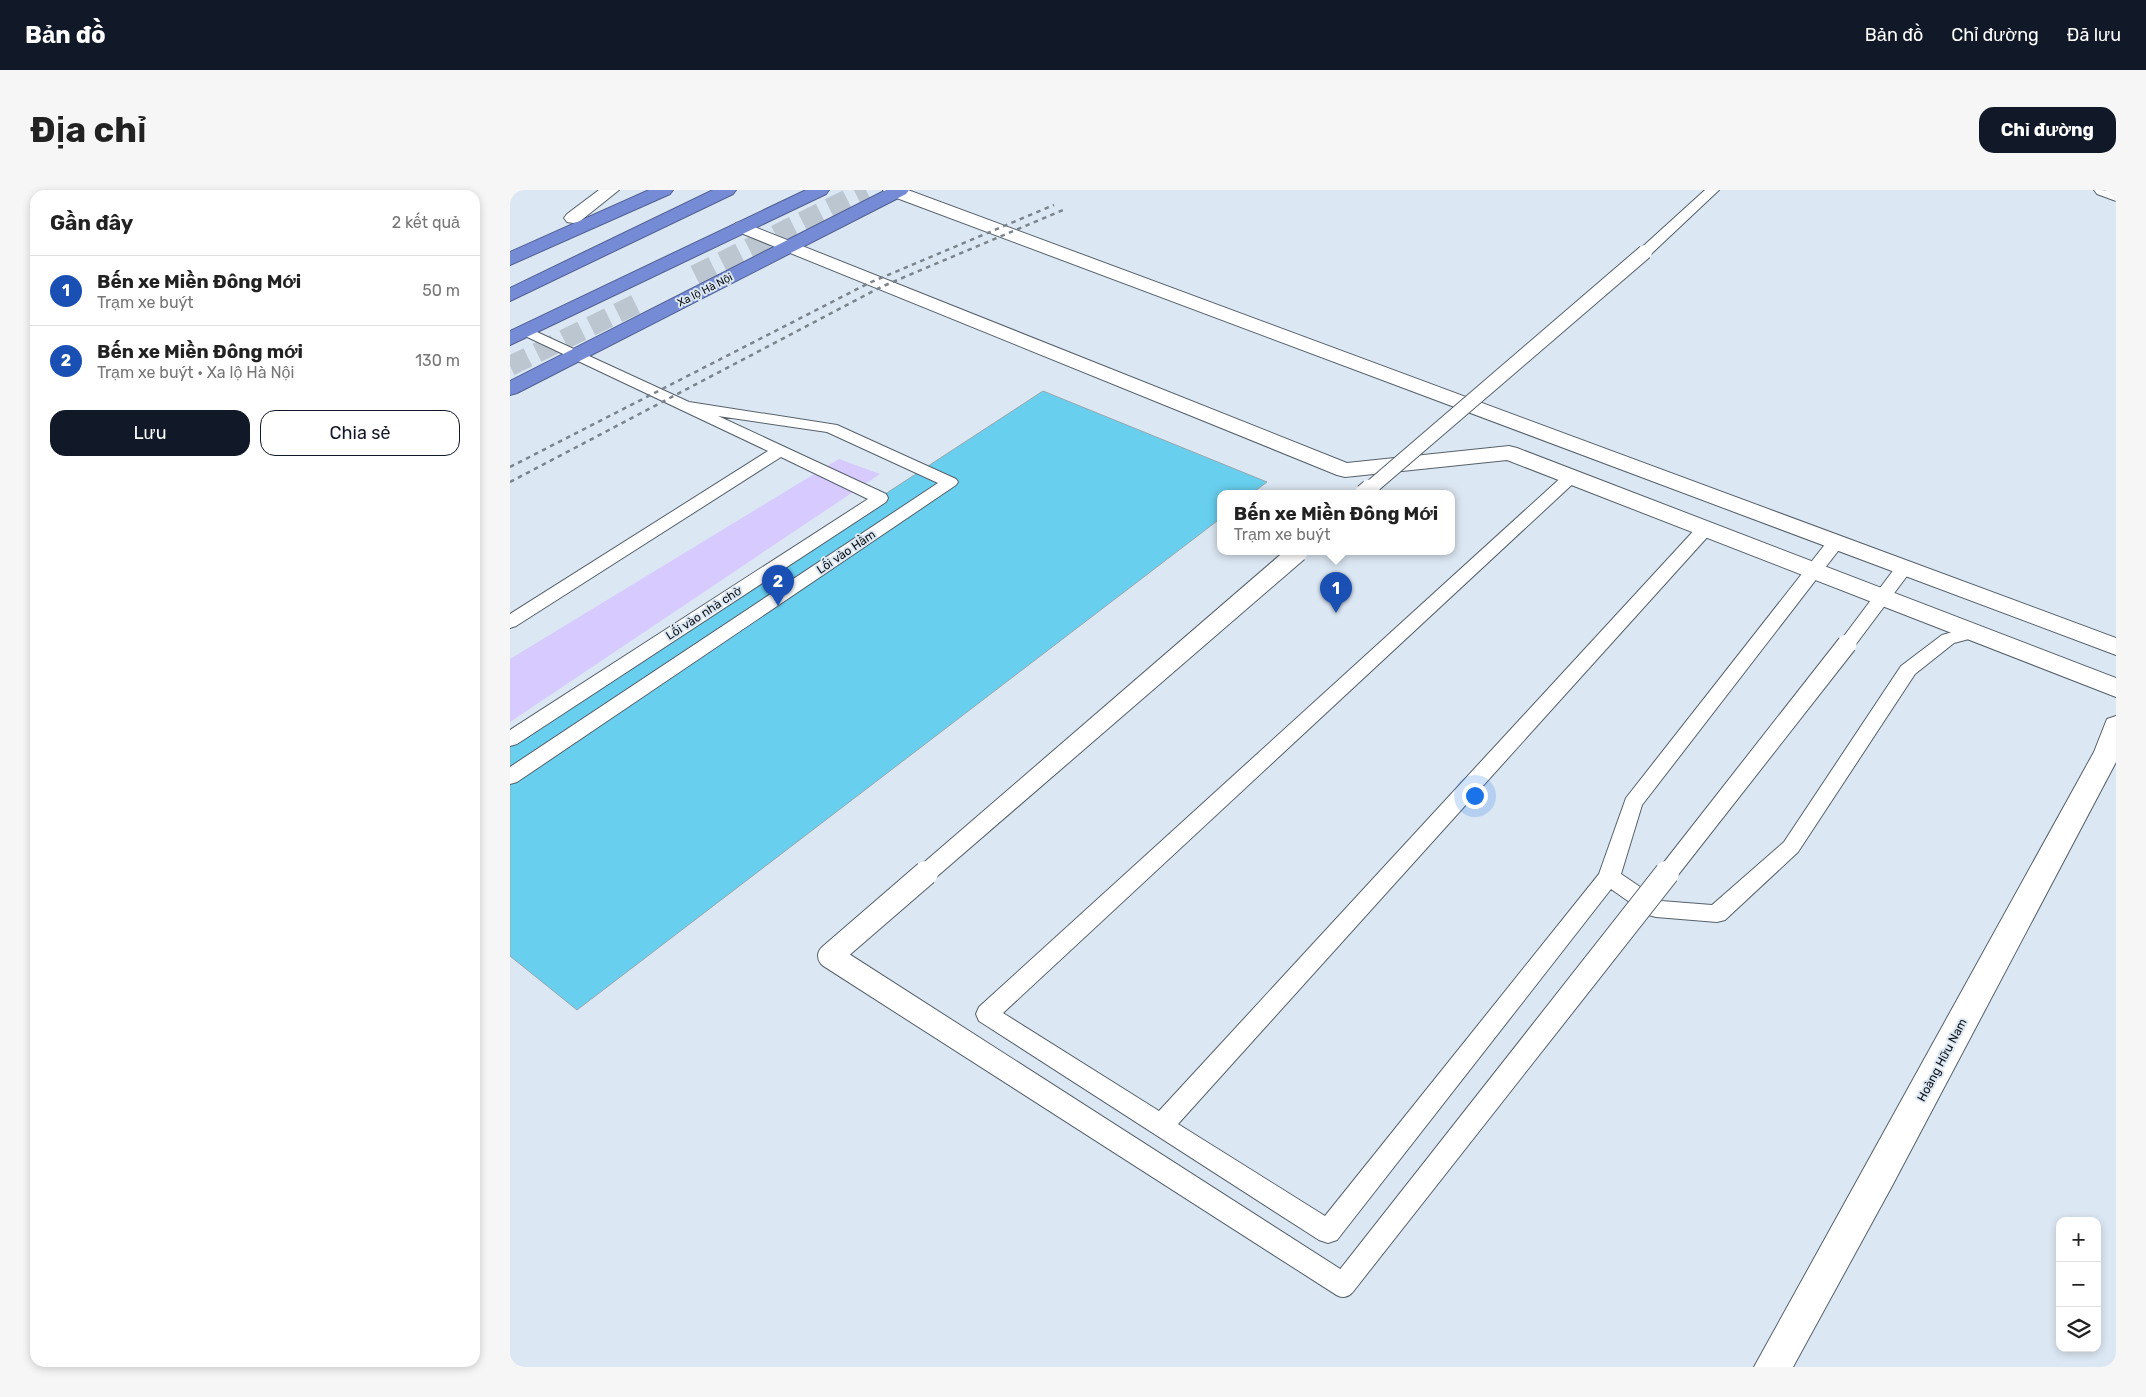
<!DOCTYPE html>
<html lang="vi">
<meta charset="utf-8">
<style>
body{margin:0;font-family:Rubik,sans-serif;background:#f6f6f6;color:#222}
.controls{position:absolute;right:15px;bottom:15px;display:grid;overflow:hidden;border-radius:10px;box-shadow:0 2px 8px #0003}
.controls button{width:45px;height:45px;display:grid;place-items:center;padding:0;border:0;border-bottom:1px solid #e0e0e0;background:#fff;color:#222;font:25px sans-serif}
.you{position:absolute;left:964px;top:605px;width:18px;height:18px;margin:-12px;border:4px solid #fff;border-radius:50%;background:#1a73e8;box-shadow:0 0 0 8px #1a73e833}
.badge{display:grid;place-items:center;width:32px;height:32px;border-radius:50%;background:#111827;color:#fff;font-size:16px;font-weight:700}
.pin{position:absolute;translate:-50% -41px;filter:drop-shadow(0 1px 2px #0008)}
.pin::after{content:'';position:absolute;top:26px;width:18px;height:15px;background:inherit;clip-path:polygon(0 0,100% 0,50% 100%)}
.popup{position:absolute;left:707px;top:300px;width:238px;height:65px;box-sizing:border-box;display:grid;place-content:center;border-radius:10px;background:#fff;filter:drop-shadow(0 1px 4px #0005);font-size:16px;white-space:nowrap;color:#767676}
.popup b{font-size:19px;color:#222}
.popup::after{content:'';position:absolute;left:50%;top:100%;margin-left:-10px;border:10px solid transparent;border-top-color:#fff}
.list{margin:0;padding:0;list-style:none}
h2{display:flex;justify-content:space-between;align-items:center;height:65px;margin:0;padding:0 20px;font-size:21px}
h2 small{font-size:16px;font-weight:400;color:#767676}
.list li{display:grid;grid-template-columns:32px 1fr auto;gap:15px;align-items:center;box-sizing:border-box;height:70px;padding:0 20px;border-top:1px solid #e0e0e0}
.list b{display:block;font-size:19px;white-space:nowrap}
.list p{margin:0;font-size:16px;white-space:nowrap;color:#767676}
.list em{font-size:16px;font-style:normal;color:#767676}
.actions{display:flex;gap:10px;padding:15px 20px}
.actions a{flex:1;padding:11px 0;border:1px solid #111827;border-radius:15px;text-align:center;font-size:18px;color:#111827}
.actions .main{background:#111827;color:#fff}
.icon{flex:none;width:28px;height:28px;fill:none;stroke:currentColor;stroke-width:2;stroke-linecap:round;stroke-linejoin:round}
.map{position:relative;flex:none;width:1606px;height:1177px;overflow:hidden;border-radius:15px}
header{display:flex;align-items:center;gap:30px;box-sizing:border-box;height:70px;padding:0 25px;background:#111827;color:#fff}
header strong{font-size:24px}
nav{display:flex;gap:28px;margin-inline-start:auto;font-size:18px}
.intro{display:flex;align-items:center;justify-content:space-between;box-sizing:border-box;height:120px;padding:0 30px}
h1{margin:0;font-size:35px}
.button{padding:12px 22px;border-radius:15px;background:#111827;color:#fff;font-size:18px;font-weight:700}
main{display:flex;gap:30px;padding:0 30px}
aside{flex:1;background:#fff;border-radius:15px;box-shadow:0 2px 8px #0003}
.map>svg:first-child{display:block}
</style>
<header>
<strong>Bản đồ</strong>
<nav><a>Bản đồ</a><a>Chỉ đường</a><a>Đã lưu</a></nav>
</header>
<div class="intro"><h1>Địa chỉ</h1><a class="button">Chỉ đường</a></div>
<main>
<aside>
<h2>Gần đây<small>2 kết quả</small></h2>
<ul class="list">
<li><span class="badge" style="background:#1a4fb4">1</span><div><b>Bến xe Miền Đông Mới</b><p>Trạm xe buýt</p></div><em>50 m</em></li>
<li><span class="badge" style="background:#1a4fb4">2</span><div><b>Bến xe Miền Đông mới</b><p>Trạm xe buýt · Xa lộ Hà Nội</p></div><em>130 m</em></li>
</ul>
<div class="actions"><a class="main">Lưu</a><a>Chia sẻ</a></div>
</aside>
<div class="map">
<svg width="1606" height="1177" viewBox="0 0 1606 1177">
<rect width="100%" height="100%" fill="#dbe7f3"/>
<path fill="#d6cafe" d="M329,269L370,284L0,532V469Z"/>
<path fill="#68cfef" stroke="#97a7ad" d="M533,201L757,292L741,304H711V328L67,820L0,766V549Z"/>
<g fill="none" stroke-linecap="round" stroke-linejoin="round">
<path stroke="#bcc6d1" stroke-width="20" stroke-dasharray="20 10" stroke-linecap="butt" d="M185,85L356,0
M0,176L126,114"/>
<defs>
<path id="lane" d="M1195,0H1209L1140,65H1130L1128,62L1130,59Z
M16,137L179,212L327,235L446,289L448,292L446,295L7,592L0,594V577L428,293L317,242L208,226L376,304L378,308L376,312L7,554L0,556V540L358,309L271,267L6,436L0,438V424L258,261L11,144L9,141L11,138Z
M1061,282L1067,284L1069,287L1067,290L493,823L649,921L1189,335H1201L1203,339L1201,343L668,934L815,1026L1089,684L1116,608L1320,348L1326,347L1332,348L1335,352L1132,615L1111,684L1151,711L1202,715L1274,652L1391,476L1432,445L1464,436L1470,438L1473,442L1470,446L1444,453L1405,484L1288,662L1215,730L1207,732L1146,727L1138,725L1101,699L827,1050L818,1053L809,1050L469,831L466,824L469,817L1055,284Z
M1394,373L1400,374L1403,378L1343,458L1337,460L1331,458L1328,454L1388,374Z"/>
<path id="street" d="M373,0H398L1606,448V465L376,4Z
M232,32L837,273L999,256L1007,258L1606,488V507L997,270L835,287L827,285L226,41L223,37L226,33Z"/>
<path id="secondary" d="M89,0H109L69,32L63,33L57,32L54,28L57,24Z
M1584,0H1606V11L1587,4Z
M1606,526V572L1382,996L1283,1177H1244L1584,562L1597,529Z"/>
<path id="highway" d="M139,0H163L160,4L0,75V62Z
M203,0H226L223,4L0,111V98Z
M296,0H319L316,4L0,155V141Z
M376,0H399L396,4L7,203L0,205V191Z"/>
</defs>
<use href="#lane" stroke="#56616b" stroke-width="2"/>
<use href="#street" stroke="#56616b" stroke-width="2"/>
<use href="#secondary" stroke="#56616b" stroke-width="2"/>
<use href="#highway" stroke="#505f91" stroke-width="2"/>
<use href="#lane" fill="#fff" fill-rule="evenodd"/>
<use href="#street" fill="#fff" fill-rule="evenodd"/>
<use href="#secondary" fill="#fff" fill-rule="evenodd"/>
<use href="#highway" fill="#768bd6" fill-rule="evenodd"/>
<path stroke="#7b848c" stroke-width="2.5" stroke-dasharray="4.5 4.5" stroke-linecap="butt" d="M0,277L359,93L544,15
M0,292L371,97L553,20"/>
<defs>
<path id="lane-bridge-far2" d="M858,300L1135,62"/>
<path id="lane-bridge-far1" d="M854,304L860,299
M414,685L788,362
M1156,685L1337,454"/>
<path id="lane-bridge" d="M416,683L320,766L833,1095L1157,683"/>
</defs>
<use href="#lane-bridge-far2" stroke="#56616b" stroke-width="16" stroke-linecap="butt"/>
<use href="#lane-bridge-far1" stroke="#56616b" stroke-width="21" stroke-linecap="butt"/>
<use href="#lane-bridge" stroke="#56616b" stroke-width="26" stroke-linecap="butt"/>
<use href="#lane-bridge-far2" stroke="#fff" stroke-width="14"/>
<use href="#lane-bridge-far1" stroke="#fff" stroke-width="19"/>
<use href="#lane-bridge" stroke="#fff" stroke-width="24"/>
</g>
<g text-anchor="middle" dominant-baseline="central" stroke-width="4" stroke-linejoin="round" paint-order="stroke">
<g font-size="11" fill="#0a0e12" stroke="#dbe7f3">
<text transform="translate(195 100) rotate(-27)">Xa lộ Hà Nội</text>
</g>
<g font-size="12" fill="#0a0e12" stroke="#dbe7f3">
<text transform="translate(336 362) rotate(-34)">Lối vào Hầm</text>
<text transform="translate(194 423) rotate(-33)">Lối vào nhà chờ</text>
<text transform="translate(1432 870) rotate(-62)">Hoàng Hữu Nam</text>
</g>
</g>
</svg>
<div class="controls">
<button>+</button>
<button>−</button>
<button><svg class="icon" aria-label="layers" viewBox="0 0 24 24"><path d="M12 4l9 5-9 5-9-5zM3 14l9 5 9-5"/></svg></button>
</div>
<div class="you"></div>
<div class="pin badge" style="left:826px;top:423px;background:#1a4fb4">1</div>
<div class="popup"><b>Bến xe Miền Đông Mới</b>Trạm xe buýt</div>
<div class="pin badge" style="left:268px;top:416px;background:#1a4fb4">2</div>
</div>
</main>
